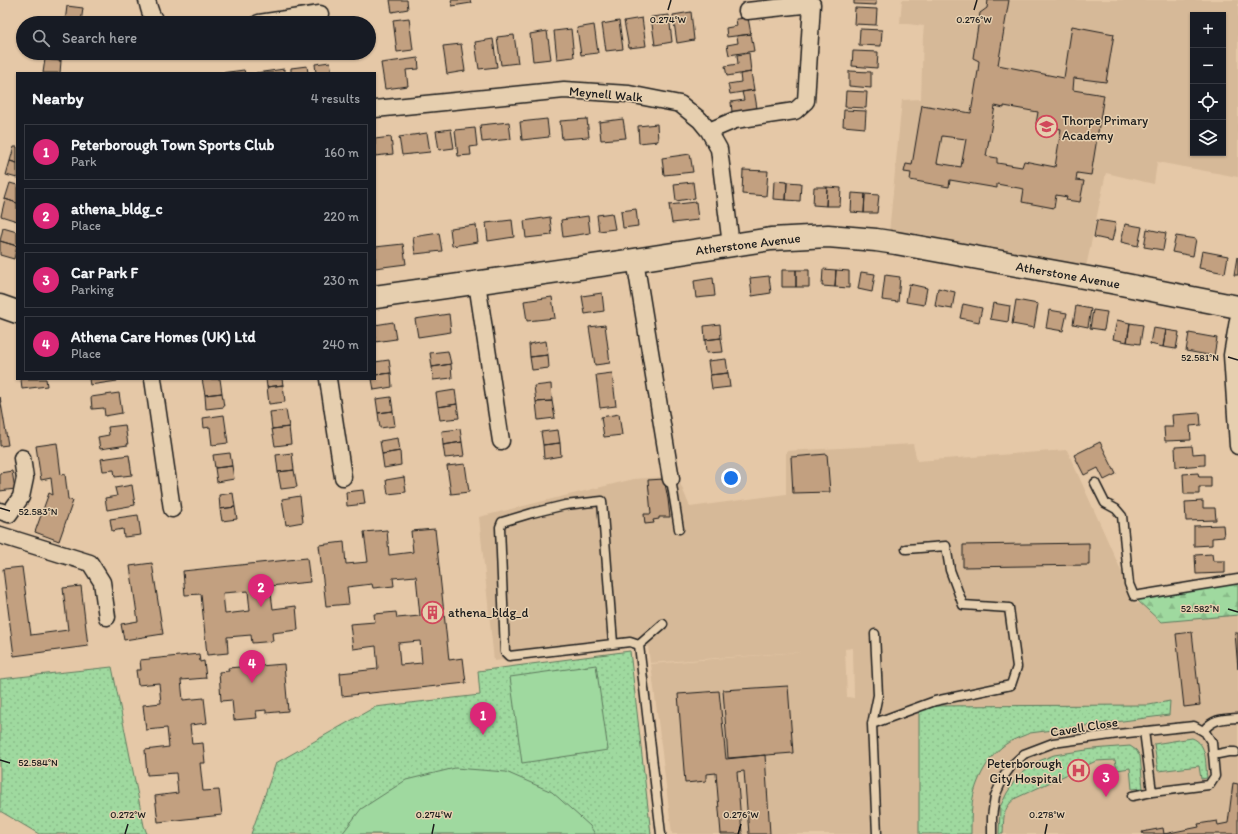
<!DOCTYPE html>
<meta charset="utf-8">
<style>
body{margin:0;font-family:Itim,sans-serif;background:#20242c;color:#f1f3f6}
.controls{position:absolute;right:12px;top:12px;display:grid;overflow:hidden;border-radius:0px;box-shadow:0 1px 3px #0004}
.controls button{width:36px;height:36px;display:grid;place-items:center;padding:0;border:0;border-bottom:1px solid #363941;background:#171b24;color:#f1f3f6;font:20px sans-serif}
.you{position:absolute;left:731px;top:478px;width:14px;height:14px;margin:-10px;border:3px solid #fff;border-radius:50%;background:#1a73e8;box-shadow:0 0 0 6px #1a73e833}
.badge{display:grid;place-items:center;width:26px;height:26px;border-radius:50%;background:#db2777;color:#fff;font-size:13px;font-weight:700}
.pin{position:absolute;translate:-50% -33px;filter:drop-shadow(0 1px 2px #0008)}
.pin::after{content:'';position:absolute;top:21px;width:14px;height:12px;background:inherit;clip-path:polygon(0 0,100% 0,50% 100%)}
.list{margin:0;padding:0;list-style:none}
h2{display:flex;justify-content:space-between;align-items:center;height:52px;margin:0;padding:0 16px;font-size:17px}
h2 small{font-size:13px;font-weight:400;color:#9ea1a6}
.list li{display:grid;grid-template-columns:26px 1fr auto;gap:12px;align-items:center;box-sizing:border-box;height:56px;margin:0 8px 8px;padding:0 8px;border:1px solid #363941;border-radius:0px}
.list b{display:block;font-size:15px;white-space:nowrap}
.list p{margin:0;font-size:13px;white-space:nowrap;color:#9ea1a6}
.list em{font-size:13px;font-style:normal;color:#9ea1a6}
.icon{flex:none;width:22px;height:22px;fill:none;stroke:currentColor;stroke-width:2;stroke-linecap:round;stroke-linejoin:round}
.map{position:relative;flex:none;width:1238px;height:834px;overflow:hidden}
.search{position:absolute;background:#171b24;box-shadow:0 1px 3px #0004;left:16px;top:16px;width:360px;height:44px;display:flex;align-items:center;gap:10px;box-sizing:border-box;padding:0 14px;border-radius:22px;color:#9ea1a6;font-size:15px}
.panel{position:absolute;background:#171b24;box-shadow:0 1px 3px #0004;left:16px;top:72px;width:360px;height:308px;border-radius:0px}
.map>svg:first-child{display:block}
</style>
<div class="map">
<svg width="1238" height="834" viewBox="0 0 1238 834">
<defs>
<pattern id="green-dots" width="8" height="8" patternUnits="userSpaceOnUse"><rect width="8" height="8" fill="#9fd99f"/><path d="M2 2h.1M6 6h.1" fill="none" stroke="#88ba88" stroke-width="1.8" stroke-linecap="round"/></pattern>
<pattern id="forest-firs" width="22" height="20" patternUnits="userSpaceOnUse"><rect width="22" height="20" fill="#9fd99f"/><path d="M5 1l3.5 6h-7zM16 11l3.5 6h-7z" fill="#88ba88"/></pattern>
</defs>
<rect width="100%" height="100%" fill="#e5c8a7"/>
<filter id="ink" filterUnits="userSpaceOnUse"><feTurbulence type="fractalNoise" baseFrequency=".025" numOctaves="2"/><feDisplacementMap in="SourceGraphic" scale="8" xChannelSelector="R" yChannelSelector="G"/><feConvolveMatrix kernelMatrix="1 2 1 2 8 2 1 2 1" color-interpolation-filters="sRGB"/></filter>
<g filter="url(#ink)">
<path fill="#d6b998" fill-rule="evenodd" d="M902,0H1238V177L1157,162L1154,184L1106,173L1086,267L889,233L902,100L921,99L923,36L924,26L900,23ZM1193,15H1223V153H1193Z
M913,444L917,461L1067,450L1136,604L1238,587V834H672L651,664L799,652L650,663L648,645L494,661L479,517L634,479L677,476L690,507L786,494V451ZM853,648L854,697V698L847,697L845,649ZM912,705H1047L919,706Z"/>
<path fill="url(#green-dots)" stroke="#5e7a5e" d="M630,651L651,834H251L276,763L375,707L480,695L478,671Z
M112,667L144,826L147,834H39L0,811V679Z
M1170,701L1169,715L1030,733C1021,737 1010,740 1002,747C986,760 973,786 972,806C971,815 971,825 971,834H919V706L1149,705Z
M1192,738C1208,744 1205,763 1207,778L1201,779L1199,766L1158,771L1154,744Z
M1130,746L1136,750L1140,756L1143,788L1132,789L1130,768L1117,770L1115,760L1096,761L1016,798C1002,808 1004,818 1003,834H999L1000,807L1007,793L1018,776L1034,763L1054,755L1093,749Z"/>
<path fill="url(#forest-firs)" stroke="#5e7a5e" d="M1238,583V615L1161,622L1137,600Z"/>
<path fill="#9fd99f" stroke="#5e7a5e" d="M596,665L608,750L522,763L510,677Z
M455,768L506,772L552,792L590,826L595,834H342L361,809L406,780Z"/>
<path fill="#c2a080" stroke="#1c1c1c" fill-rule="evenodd" d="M390,0H407L408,9L392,12Z
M451,0H470L471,3L452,6Z
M854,0H876V5L854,4Z
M988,0H1009L998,65L1064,78L1072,26L1114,34L1106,82L1074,78L1073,90L1104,95L1091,175L1077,173L1076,180L1084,181L1080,202L1066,200L1067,197L1056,195L1054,208L1022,202L1024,189L997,184V188L950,180L949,187L910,180L911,173L904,172L906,164L912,165L922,105L971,113L978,71L979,61L973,58L980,13L987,8ZM995,106L1004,108V106L1038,112L1036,124L1061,129L1055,167L1024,161L1022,167L997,163V158L986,156ZM942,136L966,139L961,167L937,163Z
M67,6L83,8L81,23L65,22Z
M855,8L877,9L876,25L854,24Z
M691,12L694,40L677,43L673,15Z
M669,15L672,42L655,45L651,17Z
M409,18L413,50L397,52L393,20Z
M642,18L646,46L629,48L624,21Z
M748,18L751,34L727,37L726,28L737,26L736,19Z
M619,21L623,49L606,51L602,24Z
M594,25L598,53L581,55L577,28Z
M571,29L574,57L557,59L554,31Z
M860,29L882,30L881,46L859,45Z
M547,31L551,59L533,61L530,34Z
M751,34L754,51L729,55L727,45L738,43L737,36Z
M514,35L518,63L501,65L497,37Z
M493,39L497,67L479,69L475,42Z
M461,44L465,71L447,74L443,46Z
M853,51L878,52L877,68L852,66Z
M46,53H62L61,61L45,59Z
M749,53L751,72L727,76L725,66L738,64L737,55Z
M418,58L419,69L406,70L408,86L385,89L381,63Z
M45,59L61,61L60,73H43Z
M330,62L332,73H316L315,64Z
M307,66L308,73H291V68Z
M284,69V73H256Z
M244,70L245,73H221Z
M849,71L871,72V88L849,86Z
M751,72L754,90L730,94L728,84L741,82L740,74Z
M754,90L757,108L732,112L731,102L744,100L742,92Z
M846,91L867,92L866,108L845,107Z
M844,110L866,111L865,128L843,126Z
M547,119L549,137L522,140L520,122Z
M587,119L589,137L562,139L560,121Z
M623,119L626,138L601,140L599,122Z
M509,122L511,139L482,142L480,125Z
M657,124L658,141L639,143L638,126Z
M475,128L477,146L470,147L471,155L458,156L455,130Z
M451,129L454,148L439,150L436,131Z
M427,133L430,152L402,155L399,137Z
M391,137L393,154L375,156V139Z
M14,147H17V163L10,161Z
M690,154L693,172L664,175L662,158Z
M10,161L17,163V178L6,175Z
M743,170L768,171L766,196L742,194Z
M774,181L787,182L786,200L773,199Z
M693,182L695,198L676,201L674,184Z
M787,182L801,183L800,201L786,200Z
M10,183L17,185V203L5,199Z
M814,187H827L826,206L813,205Z
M827,187L841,188L840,206H826Z
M852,193L865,194L864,213L851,212Z
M865,194L879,195L877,213H864Z
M5,199L17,203V221L1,216Z
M696,202L698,220L672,223L669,205Z
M636,209L638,226L623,228L621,211Z
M612,213L615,229L599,231L597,215Z
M588,216L590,233L563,237L561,220Z
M550,217L552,235L526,238L524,221Z
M512,220L514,237L488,241L486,223Z
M1097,220L1116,223L1112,241L1094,237Z
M1125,224L1142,227L1138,246L1121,242Z
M476,225L478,242L452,246L450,228Z
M3,228L17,232V246L0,241Z
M1147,229L1166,233L1163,250L1144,247Z
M439,233L442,251L415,254L413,237Z
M1176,236L1196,239L1193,256L1172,252Z
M0,241L17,246L14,259L0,255Z
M403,244L406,264L375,268V247Z
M1202,251L1228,256L1225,273L1199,268Z
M1237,257L1238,258V275H1234Z
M823,269L836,270L835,287L822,286Z
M782,270H796V287H782Z
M796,270H809V287H796Z
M836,270L849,271V288L835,287Z
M861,272L875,274L872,292L858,289Z
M885,275L900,277L898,302L882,300Z
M769,276L771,293L752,296L750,278Z
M713,278L715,296L696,298L694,281Z
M909,284L927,288L924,305L906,302Z
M938,288L955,292L952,309L935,306Z
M602,293L604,311L585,314L582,296Z
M552,297L555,318L527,321L524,301Z
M1016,300L1038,304L1034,328L1012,324Z
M993,303L1010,306L1008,322L990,319Z
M963,304L982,308L979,322L960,318Z
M1076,306L1091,309L1088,327L1073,324Z
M1049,310L1067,313L1063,331L1046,328Z
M1093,310L1107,312L1104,330L1090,328Z
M449,314L451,332L418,337L415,319Z
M1117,320L1130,323L1127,342L1113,339Z
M393,322L396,339L375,342V325Z
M1130,323L1143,325L1140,344L1127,342Z
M720,324L721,338L705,340L704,326Z
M605,325L610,363L595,365L589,327Z
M1153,328L1166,330L1163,347L1150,344Z
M1166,330L1179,332L1176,349L1163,347Z
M1189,333L1217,338L1214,356L1186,351Z
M721,338L723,352L706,353L705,340Z
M546,341L548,355L530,357L529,344Z
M448,351L451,364L432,367L430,353Z
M548,355L549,368L532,370L530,357Z
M726,359L728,373L710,375L708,361Z
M389,360L391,373L375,375V362Z
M451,364L452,378L433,380L432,367Z
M391,373L392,387L374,390L372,379H375V375Z
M612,373L616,406L600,408L596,375Z
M728,373L730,387L712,389L710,375Z
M21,379H46L47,386L22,389Z
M89,379H117V381L90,385Z
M202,379H220L222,393L205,395Z
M266,379H282L283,385L267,387Z
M551,384L552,401L536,402L534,386Z
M283,385L285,402L269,404L267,387Z
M455,390L457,404L438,407L436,393Z
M119,393L122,413L105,416L104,408L92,409L91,397Z
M222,393L224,407L206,409L205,395Z
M0,397L8,445L0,446Z
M391,397L393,411L378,413L376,399Z
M552,401L555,418L538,420L536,402Z
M457,404L459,418L440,420L438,407Z
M286,410L289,427L272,429L270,412Z
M393,411L395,426L380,428L378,413Z
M1200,413L1201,425L1190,426L1191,440L1165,441L1164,427H1173L1172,415Z
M619,414L622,435L604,437L601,417Z
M224,415L228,443L212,445L210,427L204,428L203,418Z
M125,425L128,445L100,449L98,437L109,435L108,427Z
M289,427L291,444L275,446L272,429Z
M460,429L462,442L443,445L442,431Z
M558,430L560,443L543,445L541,432Z
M398,438L400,451L382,454L380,441Z
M462,442L464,456L445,458L443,445Z
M1100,442L1116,474L1104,480L1098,468L1084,475L1074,455Z
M57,443L61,475L65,474L68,499L73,501L59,541L35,532L49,493L53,495L51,478L41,480L36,446Z
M560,443L561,456L544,459L543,445Z
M1192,446L1193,454L1205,453V465L1176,467L1175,447Z
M400,451L401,465L384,468L382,454Z
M230,453L232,466L215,468L213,455Z
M292,453L294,470L278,472L276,455Z
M827,454L830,492L793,493L791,457Z
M129,455L132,475L115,477L114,470L103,471L101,459Z
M465,464L469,492L451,494L447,466Z
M232,466L234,479L217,482L215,468Z
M294,470L297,487L281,489L278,472Z
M12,471L15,489L0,491V473Z
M1198,473L1199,477H1211V487H1199V494H1184L1183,474Z
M404,477L406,492L388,494L386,480Z
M664,479L668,499L670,517H659V519L653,520L654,523L645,524L644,514H651L648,480Z
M132,485L135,505L107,510L105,498L117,496L115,488Z
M363,490L365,504L347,506L346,492Z
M233,493L235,507L220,509L219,495Z
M300,496L303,522L286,525L282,499Z
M1203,501V508H1215L1216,520L1186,521L1185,502Z
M235,507L237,519L222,521L220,509Z
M138,515L141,535L124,537L123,529L112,531L110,519Z
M1223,525L1224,537L1212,538V545L1194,546V526Z
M435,529L449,660L463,658L466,683L342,696L340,673L378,669L376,646L353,649L350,624L375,622L374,614L386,613L396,612L397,618L420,616L416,576L393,578L394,586L373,588L372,584L347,587L349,604L326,606L319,545L344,542L346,564L368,562L364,532L387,530L389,555L413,552L411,531ZM420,641L422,663L400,665L398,643Z
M1089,543V565L963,567V545Z
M1212,554L1213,561H1225V573L1196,574L1195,555Z
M307,558L310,582L270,586L273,609L296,606L298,630L272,633L273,641L264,642L252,643L251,635L227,637L228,653L207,655L201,594L185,595L183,571ZM248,591L250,611L225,614L223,593Z
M152,563L163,634L124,640L121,624L138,621L130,566Z
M22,567L31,635L68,630L63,588L81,586L88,646L14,656L3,569Z
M1192,632L1200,705L1184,707L1176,634Z
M1235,633H1238V669Z
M199,654L200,662L204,661L206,678L181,680L183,700L204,698L207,723L190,725L192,744L203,743L205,763H200L203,791L219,790L222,815L158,822L155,796L178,793L176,773L147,775L145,750L169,747L167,728L146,730L143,705L161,703L159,683L138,685L136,670H141L140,660Z
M284,664L288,711L266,713V710L256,711L257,718L234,720L232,700L221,701L219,672L229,671L228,668L251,666V671L261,670L260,666Z
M788,686L793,753L728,758L723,690Z
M719,691L726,759L765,755L770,834H749L744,771L737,772L742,834H721L716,773L706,774V781L685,783L678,694Z
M1233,783L1238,784V834H1143L1142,832L1163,828L1164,834L1199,827L1198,824L1217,821L1218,825L1228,823Z"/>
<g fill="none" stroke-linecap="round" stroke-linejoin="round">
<defs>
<path id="lane" d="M671,479L679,529
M1095,483L1105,503L1116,509L1122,516L1129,584L1134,596L1238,579
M875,634L878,695L872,724L877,834
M613,643L602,501L565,505L532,513L502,522L500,527L505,652L509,656L630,642L639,645
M872,724L935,701L1011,685L1017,667L1009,608L963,605L950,570L946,546L906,549
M1203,731C1214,718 1223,719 1238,718
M1213,755L1228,752H1235
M1132,796L1152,792
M661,834L639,645L663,624
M992,834V817L995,796L1004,776L1012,765L1024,754L1053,743L1118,734L1194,726L1205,732L1212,743L1215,776L1209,785L1152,792L1144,731"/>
<path id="street" d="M147,0C149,9 151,17 157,23
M259,23L320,14
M375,109L564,90L629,94L680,104L700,120L709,131L719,149L731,245
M709,131L735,120L795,111L806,101L812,4L747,11
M635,260L671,479
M477,283L501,441
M1238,320L1232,355L1238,446
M153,379L172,509
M328,379L343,477
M0,511L9,514L21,497L25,478L22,458
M0,535L90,563L102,582L107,617"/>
<path id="secondary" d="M375,297L635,260L771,239L828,236L876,240L896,243L1111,282L1238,307
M0,306L17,312"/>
</defs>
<use href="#lane" stroke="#1c1c1c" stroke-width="11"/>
<use href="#street" stroke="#1c1c1c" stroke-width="19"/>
<use href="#secondary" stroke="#1c1c1c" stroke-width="25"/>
<use href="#lane" stroke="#e6cfaf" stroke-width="8"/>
<use href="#street" stroke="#e6cfaf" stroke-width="16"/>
<use href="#secondary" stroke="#e6cfaf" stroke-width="22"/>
</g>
</g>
<path fill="none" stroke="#1c1c1c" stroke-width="1.5" d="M668,10L671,0M974,10L977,0M1228,357L1238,360M0,508L10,511M1228,609L1238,612M0,760L10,763M125,834L128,824M432,834L434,824M738,834L741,824M1045,834L1047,824"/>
<defs>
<symbol id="school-ring" viewBox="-11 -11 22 22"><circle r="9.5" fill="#e6cfaf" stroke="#d1495b" stroke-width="1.5"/><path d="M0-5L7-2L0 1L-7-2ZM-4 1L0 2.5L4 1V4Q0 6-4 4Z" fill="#d1495b"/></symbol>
<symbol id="building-ring" viewBox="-11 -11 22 22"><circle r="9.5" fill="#e6cfaf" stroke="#d1495b" stroke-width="1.5"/><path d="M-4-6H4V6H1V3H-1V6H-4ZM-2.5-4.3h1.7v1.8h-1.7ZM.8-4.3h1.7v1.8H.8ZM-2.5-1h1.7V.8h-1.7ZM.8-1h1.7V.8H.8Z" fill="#d1495b"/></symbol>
<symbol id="hospital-ring" viewBox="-11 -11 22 22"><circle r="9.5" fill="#e6cfaf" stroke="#d1495b" stroke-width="1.5"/><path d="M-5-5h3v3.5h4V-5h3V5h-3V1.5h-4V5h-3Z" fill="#d1495b"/></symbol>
</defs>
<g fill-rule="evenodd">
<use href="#school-ring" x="1034" y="114" width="25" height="25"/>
<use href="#building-ring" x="420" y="600" width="25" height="25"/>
<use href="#hospital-ring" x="1066" y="758" width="25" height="25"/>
</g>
<g text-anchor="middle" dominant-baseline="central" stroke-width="3" stroke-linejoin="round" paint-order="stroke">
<g font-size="13" fill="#1c1c1c" stroke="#e6cfaf">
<text transform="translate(606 94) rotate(5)">Meynell Walk</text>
<text transform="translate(748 244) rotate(-7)">Atherstone Avenue</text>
<text transform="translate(1068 275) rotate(10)">Atherstone Avenue</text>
<text transform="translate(1084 727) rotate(-9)">Cavell Close</text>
</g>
<g font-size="13" fill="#1c1c1c" stroke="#e6cfaf" text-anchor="start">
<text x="1062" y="120">Thorpe Primary<tspan x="1062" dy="15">Academy</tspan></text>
<text x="448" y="612">athena_bldg_d</text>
<text x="1062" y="763" text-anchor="end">Peterborough<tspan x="1062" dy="15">City Hospital</tspan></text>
</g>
</g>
<g font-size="10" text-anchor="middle" fill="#1c1c1c" stroke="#e6cfaf" stroke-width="3" stroke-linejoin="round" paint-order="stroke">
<text x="668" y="23">0.274°W</text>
<text x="974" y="23">0.276°W</text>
<text x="1200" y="361">52.581°N</text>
<text x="38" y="515">52.583°N</text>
<text x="1200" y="612">52.582°N</text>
<text x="38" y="766">52.584°N</text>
<text x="128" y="818">0.272°W</text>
<text x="434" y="818">0.274°W</text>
<text x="741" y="818">0.276°W</text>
<text x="1047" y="818">0.278°W</text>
</g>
</svg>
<div class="controls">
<button>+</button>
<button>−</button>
<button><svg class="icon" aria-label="locate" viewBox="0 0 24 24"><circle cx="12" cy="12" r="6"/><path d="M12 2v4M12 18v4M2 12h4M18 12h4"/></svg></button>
<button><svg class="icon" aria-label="layers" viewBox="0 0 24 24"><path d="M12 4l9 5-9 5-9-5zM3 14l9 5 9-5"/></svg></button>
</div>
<div class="you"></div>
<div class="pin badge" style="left:483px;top:735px">1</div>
<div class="pin badge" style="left:261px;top:607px">2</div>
<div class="pin badge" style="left:1106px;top:797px">3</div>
<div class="pin badge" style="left:252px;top:683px">4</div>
<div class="search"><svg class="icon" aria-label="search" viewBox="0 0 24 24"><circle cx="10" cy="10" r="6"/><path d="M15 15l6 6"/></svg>Search here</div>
<section class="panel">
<h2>Nearby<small>4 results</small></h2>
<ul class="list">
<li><span class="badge">1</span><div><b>Peterborough Town Sports Club</b><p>Park</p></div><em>160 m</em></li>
<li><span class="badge">2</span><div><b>athena_bldg_c</b><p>Place</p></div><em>220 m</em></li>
<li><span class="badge">3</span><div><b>Car Park F</b><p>Parking</p></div><em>230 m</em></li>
<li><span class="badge">4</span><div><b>Athena Care Homes (UK) Ltd</b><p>Place</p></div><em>240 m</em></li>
</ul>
</section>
</div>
